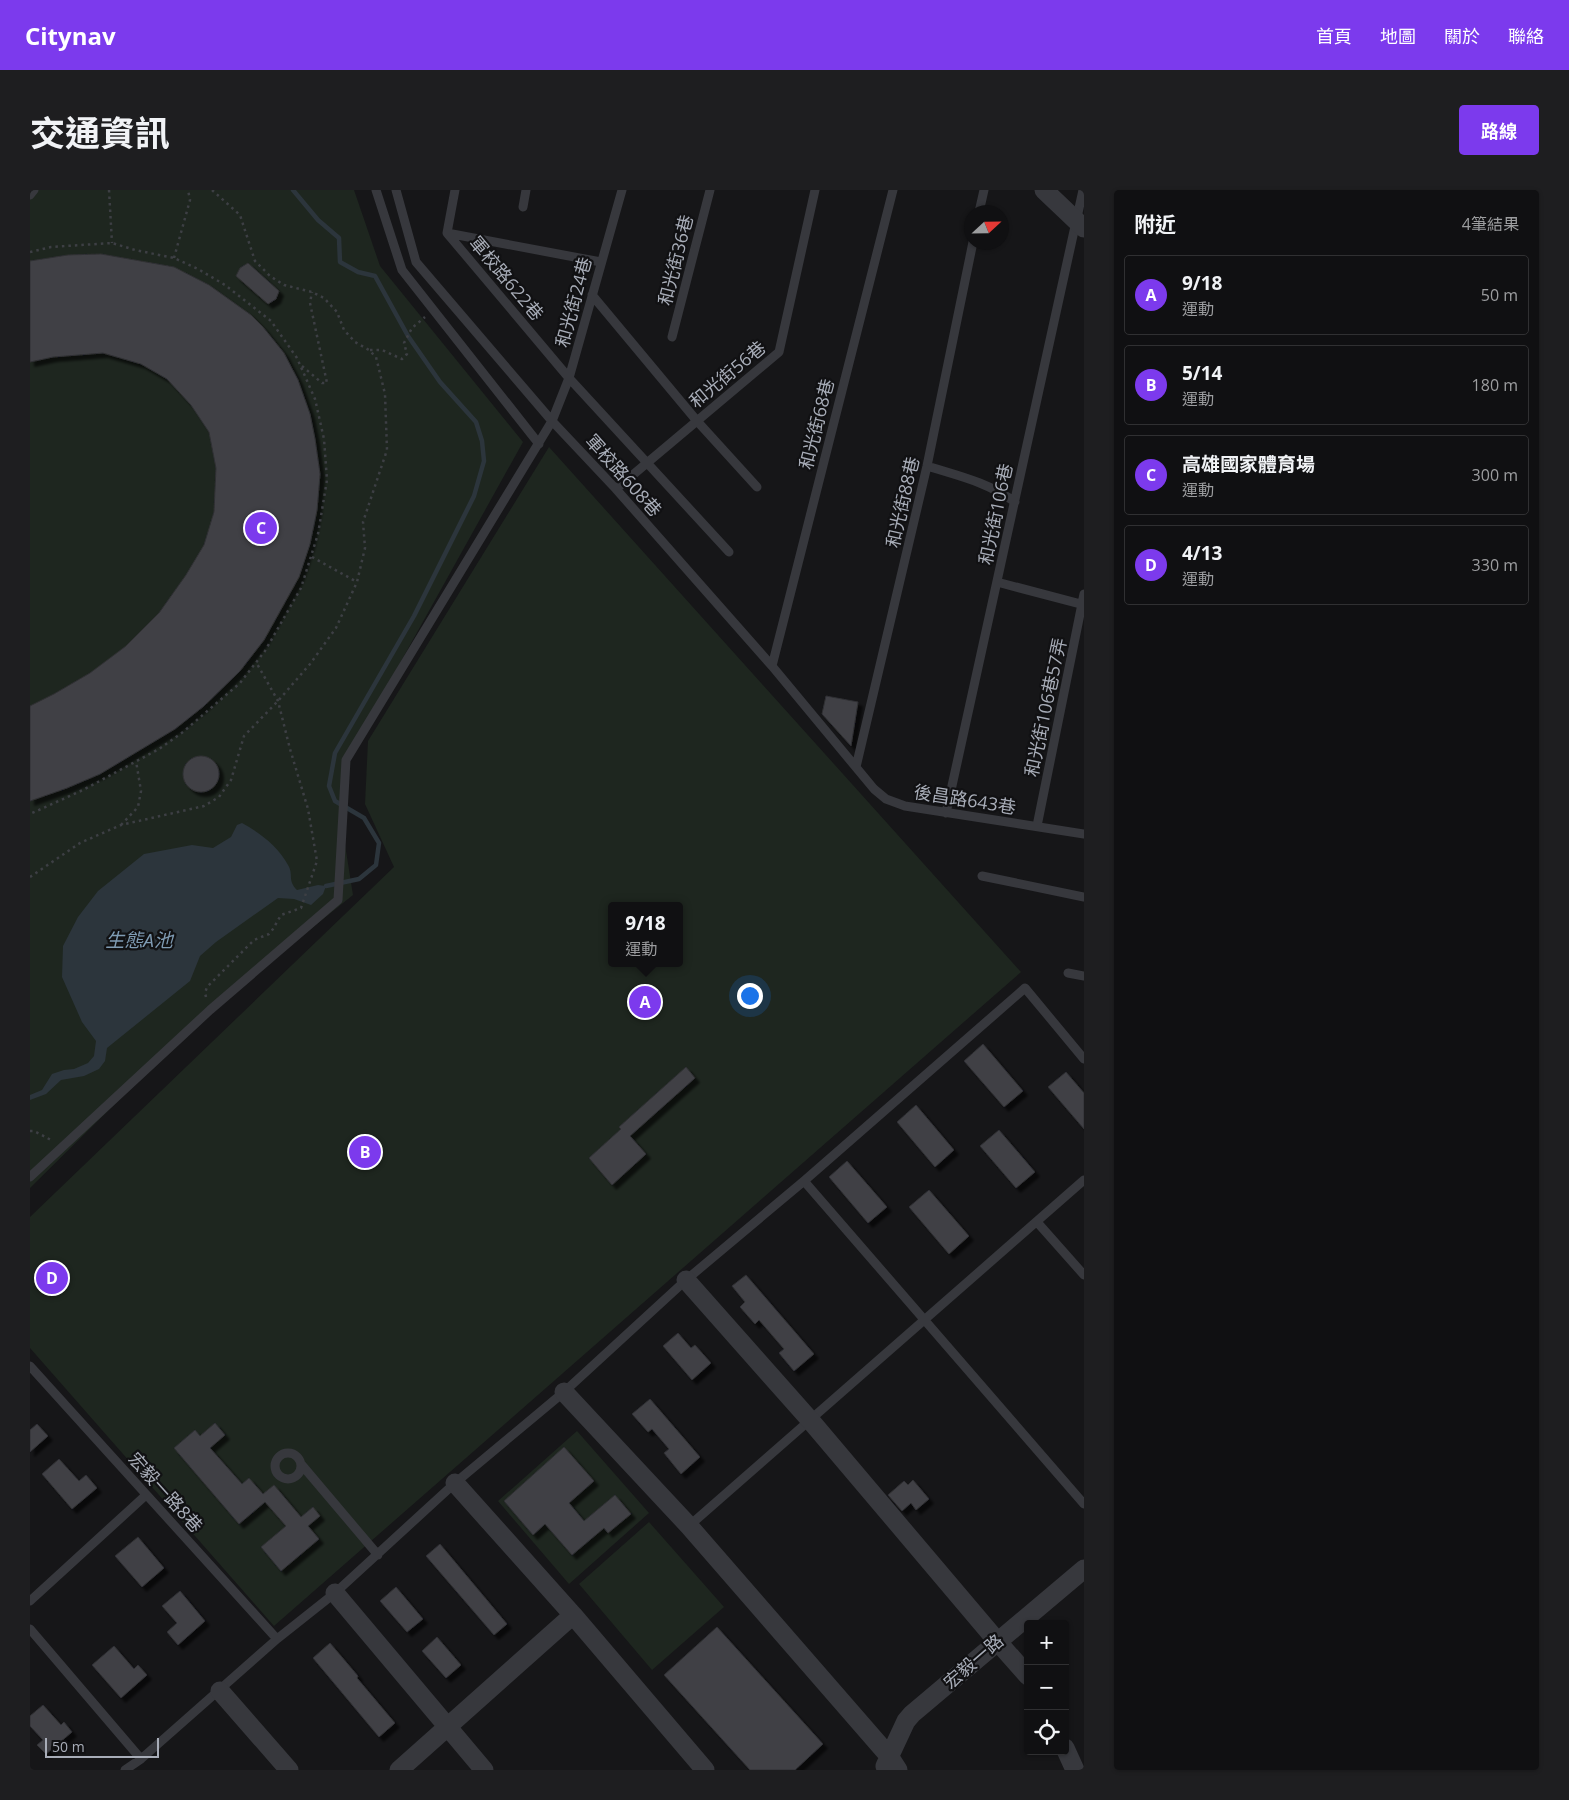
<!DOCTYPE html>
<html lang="zh-TW">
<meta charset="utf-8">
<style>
body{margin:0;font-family:"Open Sans","Noto Sans TC",sans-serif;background:#1e1e20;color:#f1f3f6}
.controls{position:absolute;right:15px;bottom:15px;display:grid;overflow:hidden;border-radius:5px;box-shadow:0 1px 4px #0004}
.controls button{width:45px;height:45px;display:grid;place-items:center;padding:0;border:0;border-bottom:1px solid #303032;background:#101012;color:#f1f3f6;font:25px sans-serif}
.compass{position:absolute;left:934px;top:15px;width:45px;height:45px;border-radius:50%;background:#101012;box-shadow:0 1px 4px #0004;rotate:68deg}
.scale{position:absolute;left:15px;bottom:12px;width:114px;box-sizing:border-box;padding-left:5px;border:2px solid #a8adb8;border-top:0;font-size:14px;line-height:18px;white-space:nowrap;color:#a8adb8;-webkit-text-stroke:4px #111113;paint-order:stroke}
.you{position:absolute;left:719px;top:805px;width:18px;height:18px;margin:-12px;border:4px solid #fff;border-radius:50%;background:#1a73e8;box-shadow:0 0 0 8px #1a73e833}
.badge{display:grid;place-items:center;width:32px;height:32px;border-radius:50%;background:#7c3aed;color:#fff;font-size:16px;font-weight:700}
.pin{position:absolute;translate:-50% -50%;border:2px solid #fff;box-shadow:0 1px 5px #0006}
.popup{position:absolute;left:578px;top:712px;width:75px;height:65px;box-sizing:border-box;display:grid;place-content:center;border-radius:5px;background:#101012;filter:drop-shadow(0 1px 4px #0005);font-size:16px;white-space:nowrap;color:#9c9d9f}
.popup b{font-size:19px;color:#f1f3f6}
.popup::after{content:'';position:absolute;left:50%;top:100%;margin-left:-10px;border:10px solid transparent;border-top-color:#101012}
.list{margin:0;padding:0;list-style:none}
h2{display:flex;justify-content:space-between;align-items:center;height:65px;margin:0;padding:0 20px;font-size:21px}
h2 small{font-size:16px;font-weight:400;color:#9c9d9f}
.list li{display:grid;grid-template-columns:32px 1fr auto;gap:15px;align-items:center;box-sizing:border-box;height:80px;margin:0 10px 10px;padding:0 10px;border:1px solid #303032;border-radius:5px}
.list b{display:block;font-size:19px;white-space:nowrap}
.list p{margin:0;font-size:16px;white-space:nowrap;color:#9c9d9f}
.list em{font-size:16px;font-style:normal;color:#9c9d9f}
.icon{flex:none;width:28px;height:28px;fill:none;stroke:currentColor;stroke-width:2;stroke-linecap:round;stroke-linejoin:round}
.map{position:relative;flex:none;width:1054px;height:1580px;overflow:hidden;border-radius:5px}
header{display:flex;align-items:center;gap:30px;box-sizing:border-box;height:70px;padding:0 25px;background:#7c3aed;color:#fff}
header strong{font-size:24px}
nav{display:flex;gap:28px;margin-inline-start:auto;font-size:18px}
.intro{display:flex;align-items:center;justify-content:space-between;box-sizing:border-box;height:120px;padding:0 30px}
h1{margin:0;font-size:35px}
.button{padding:12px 22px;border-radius:5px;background:#7c3aed;color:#fff;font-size:18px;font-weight:700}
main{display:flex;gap:30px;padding:0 30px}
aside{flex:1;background:#101012;border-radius:5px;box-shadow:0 1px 4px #0004}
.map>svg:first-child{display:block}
</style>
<header>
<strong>Citynav</strong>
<nav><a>首頁</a><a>地圖</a><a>關於</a><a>聯絡</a></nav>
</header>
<div class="intro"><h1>交通資訊</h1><a class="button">路線</a></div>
<main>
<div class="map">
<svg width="1054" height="1580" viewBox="0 0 1054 1580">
<defs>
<filter id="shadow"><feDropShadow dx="4.5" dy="4.5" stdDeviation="1" flood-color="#0009"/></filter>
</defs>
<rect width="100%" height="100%" fill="#161618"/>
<path fill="#1e261f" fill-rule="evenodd" d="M0,0H324L350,76L493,252L316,570L313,642L323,705L180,820L0,998Z
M519,257L991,782L244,1436L0,1158V1027L364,677L335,614L338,551ZM581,716H649V773H581Z
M547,1241L619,1323L539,1394L468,1311Z
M619,1332L694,1417L622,1480L549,1394Z"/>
<path fill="#2c353c" d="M212,633C230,643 248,656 258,675C264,685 257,690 267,700L288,695L296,696L293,704L281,715L264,709L248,708L186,752L170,766L160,791L77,858L75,871L69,879L54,886L31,890L16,904L0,910V905L12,900L22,884L34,880L44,879L58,873L64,866L66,851L52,832L32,787L33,756L48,727L68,701L114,664L162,655L183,658L201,647L207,635Z"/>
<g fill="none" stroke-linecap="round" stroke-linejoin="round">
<path stroke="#2c353c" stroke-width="4.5" d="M263,0L288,30L309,48L310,72L328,82L345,86L378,146L410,192L446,232L452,251L454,271L444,306L384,426L305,563L299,596L305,611L334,628L349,653L346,675L329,689L296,696"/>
</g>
<path fill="#404145" stroke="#303034" filter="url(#shadow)" d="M71,64L144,77L179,95L221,125L233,137L254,163L268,190L280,224L285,249L290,284L287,320L280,354L269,387L234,450L210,481L174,516L145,539L70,584L37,598L0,611V516L24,504L60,483L96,456L129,423L156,385L174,355L184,322L186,278L179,242L161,215L137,189L111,174L73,163L23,167L0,172V71L38,65Z
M218,73L249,101L246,109L238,114L206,86L210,78Z
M796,506L828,512L821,556L792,524Z
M153 584a18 18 0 1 1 36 0a18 18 0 1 1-36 0Z
M953,854L993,901L974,917L934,871Z
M656,877L665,888L600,946L616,964L582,995L559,968L591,939L589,937Z
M1036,882L1054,903V939L1018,897Z
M886,915L924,960L905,977L867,932Z
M969,940L1005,982L986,998L950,956Z
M817,971L857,1017L838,1033L799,987Z
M899,1000L939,1046L919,1064L879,1017Z
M716,1085L784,1164L764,1181L749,1163L754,1159L729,1130L725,1134L710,1117L715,1112L702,1096Z
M648,1143L661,1158L665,1155L681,1173L662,1190L633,1156Z
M620,1209L670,1267L651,1284L634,1263L639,1259L622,1239L618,1242L602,1224Z
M185,1233L195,1245L180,1258L212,1294L219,1288L233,1304L244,1295L271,1327L283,1317L290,1326L278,1336L289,1349L251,1381L231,1357L256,1336L235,1312L209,1334L144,1258L165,1240L170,1246Z
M7,1234L18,1246L0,1262V1240Z
M534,1257L564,1291L539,1313L554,1331L585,1305L601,1324L578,1343L574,1338L542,1365L515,1334L503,1345L474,1311Z
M29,1269L49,1291L56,1285L67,1298L42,1319L12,1284Z
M883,1290L899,1309L886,1320L881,1313L872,1321L858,1305L874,1291L878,1295Z
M108,1347L134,1378L112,1397L85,1366Z
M410,1354L477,1434L464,1445L396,1366Z
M366,1397L393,1429L377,1442L350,1411Z
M150,1401L175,1431L148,1455L137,1442L147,1433L132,1416Z
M687,1437L793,1554L765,1580H720L634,1485Z
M407,1447L431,1475L416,1488L392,1461Z
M300,1453L328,1486L327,1488L365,1533L349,1547L283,1468Z
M84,1456L104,1479L108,1475L117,1485L91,1508L62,1475Z
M13,1515L31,1535L34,1532L42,1542L16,1564L7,1555L13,1550L0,1536V1526Z"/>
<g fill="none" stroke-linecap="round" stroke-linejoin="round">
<path stroke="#3d3f44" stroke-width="2.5" stroke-dasharray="2.5 4" stroke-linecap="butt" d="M79,0L82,53
M0,62L21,57L82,53L105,60L144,68L168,79L195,95L241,131L267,168L285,209L294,249L297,290L288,344L271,398L235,461L210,493L153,542L129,559L53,600L0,624
M144,68L160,10L158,0
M340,160H352L372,169L377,164L374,153L382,138L395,127
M272,176L292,193H297L280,113L282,102
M282,367L327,392
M91,635L108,617L111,601L106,571
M0,687L50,653L91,635L174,616L189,607L201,590L214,546L248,511L280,474L306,438L327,392L335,358L333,332L357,260L355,204L346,167L339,160L325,152L314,140L307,122L294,108L282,102L254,95L240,86L225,71L210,25L182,0
M176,807L175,803L177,797L224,750L239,744L243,739L251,725L271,718L287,671L278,619L260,559L248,511L226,472
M0,941H4L21,950"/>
<path stroke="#37383d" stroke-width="9" d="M346,0L372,80L509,254
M366,0L386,72L522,231L586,299L742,476L844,599L856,609L875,616L1054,644
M425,0L417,43L539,188L699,362
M0,5L4,0
M493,17L496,0
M949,22L954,0
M417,43L571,72
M562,105L667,231L727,297
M642,147L680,0
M897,276C929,286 957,292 985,312
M586,299L749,162L785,0
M967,392L1054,415
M742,476L863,0
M826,577L897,276L943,52
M916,623L1053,0
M1007,636L1054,404
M952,686L1054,707
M1038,783L1054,786
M0,987L180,820L308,710L316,570L522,231L539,188L592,0
M774,991L1054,1314
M1007,1032L1054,1085
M0,1176L247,1449
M245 1276a13 13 0 1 1 26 0a13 13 0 1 1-26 0Z
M271,1274L348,1365
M659,1336L1054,990
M0,1411L116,1305
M0,1439L111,1569
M95,1580L111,1569L247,1449L305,1403L425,1293L534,1202L656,1090L774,991L995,798L1054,869"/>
<path stroke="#37383d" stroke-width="19" d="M1014,0L1054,38
M656,1090L780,1230L967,1451L998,1486
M534,1202L659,1336L859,1566L868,1580
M425,1293L543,1425L675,1580
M305,1403L454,1580
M190,1501L259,1580
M1035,1558L1045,1580
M855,1576L876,1531L882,1524L1054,1379
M369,1580L543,1425"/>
</g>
<g text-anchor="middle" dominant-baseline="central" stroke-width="4.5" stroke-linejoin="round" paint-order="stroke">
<g font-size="18" fill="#a8adb8" stroke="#111113">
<text transform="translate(645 70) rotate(-76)">和光街36巷</text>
<text transform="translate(477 88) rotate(50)">軍校路622巷</text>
<text transform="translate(543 112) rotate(-75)">和光街24巷</text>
<text transform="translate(697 184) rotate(-40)">和光街56巷</text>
<text transform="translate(786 234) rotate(-76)">和光街68巷</text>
<text transform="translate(594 285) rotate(48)">軍校路608巷</text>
<text transform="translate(872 312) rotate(-77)">和光街88巷</text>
<text transform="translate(965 324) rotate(-78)">和光街106巷</text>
<text transform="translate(1015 517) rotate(-78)">和光街106巷57弄</text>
<text transform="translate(935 609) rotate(9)">後昌路643巷</text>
<text transform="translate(136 1302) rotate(48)">宏毅一路8巷</text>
<text transform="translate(943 1471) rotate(-41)">宏毅一路</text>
</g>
<g font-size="19" font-style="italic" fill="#7f9bb3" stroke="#111113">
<text x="109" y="750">生態A池</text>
</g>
</g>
</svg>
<div class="controls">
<button>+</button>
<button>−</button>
<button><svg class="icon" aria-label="locate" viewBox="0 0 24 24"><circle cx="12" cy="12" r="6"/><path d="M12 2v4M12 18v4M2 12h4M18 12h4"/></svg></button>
</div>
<svg class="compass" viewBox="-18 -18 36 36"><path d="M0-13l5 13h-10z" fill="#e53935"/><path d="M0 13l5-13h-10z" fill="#9c9d9f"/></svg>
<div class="scale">50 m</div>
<div class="you"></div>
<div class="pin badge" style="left:615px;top:812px">A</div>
<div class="popup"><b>9/18</b>運動</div>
<div class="pin badge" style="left:335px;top:962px">B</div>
<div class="pin badge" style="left:231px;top:338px">C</div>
<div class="pin badge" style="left:22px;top:1088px">D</div>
</div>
<aside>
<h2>附近<small>4筆結果</small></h2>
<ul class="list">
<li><span class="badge">A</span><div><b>9/18</b><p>運動</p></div><em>50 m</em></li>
<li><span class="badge">B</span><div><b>5/14</b><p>運動</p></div><em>180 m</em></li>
<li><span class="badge">C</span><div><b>高雄國家體育場</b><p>運動</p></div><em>300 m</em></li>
<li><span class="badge">D</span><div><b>4/13</b><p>運動</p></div><em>330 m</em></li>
</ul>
</aside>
</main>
